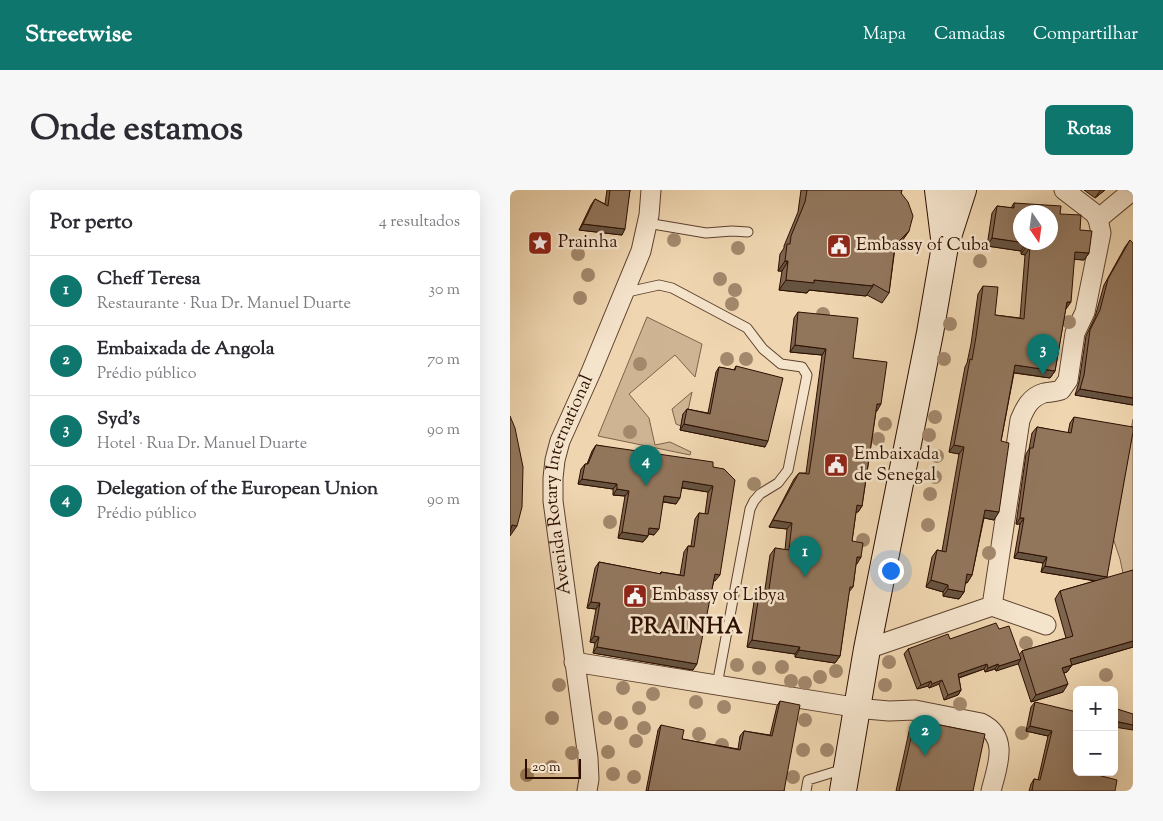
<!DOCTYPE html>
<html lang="pt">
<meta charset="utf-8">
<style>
body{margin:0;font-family:"Sorts Mill Goudy",serif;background:#f7f7f7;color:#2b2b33}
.controls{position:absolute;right:15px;bottom:15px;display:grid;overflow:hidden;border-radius:8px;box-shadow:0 5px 20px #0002}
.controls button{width:45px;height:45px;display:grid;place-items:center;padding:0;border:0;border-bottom:1px solid #e1e1e2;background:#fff;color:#2b2b33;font:25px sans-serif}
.compass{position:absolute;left:503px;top:15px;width:45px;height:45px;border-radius:50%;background:#fff;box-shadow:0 5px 20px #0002;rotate:167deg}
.scale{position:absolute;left:15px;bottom:12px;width:56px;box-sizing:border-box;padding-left:5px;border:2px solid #2d0f01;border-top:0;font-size:14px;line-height:18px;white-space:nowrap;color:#2d0f01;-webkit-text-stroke:4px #f5e4cc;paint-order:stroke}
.you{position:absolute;left:380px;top:380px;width:18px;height:18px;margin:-12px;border:4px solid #fff;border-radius:50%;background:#1a73e8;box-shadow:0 0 0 8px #1a73e833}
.badge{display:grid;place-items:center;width:32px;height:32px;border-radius:50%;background:#0f766e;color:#fff;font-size:16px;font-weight:700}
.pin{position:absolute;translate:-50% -41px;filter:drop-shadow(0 1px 2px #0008)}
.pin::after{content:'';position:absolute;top:26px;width:18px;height:15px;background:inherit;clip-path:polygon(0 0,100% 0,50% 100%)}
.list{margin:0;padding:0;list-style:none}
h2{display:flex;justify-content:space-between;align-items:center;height:65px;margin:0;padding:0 20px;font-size:21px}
h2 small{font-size:16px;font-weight:400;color:#7c7c81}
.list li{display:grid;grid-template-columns:32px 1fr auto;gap:15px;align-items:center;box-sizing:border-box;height:70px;padding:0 20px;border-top:1px solid #e1e1e2}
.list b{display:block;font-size:19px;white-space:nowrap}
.list p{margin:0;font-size:16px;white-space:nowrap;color:#7c7c81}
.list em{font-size:16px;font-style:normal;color:#7c7c81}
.map{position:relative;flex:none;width:623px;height:601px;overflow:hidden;border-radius:8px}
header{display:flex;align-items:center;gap:30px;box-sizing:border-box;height:70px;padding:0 25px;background:#0f766e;color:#fff}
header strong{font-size:24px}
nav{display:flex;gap:28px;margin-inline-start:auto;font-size:18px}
.intro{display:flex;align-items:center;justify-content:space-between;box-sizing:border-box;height:120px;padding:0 30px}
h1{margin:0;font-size:35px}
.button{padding:12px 22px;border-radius:8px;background:#0f766e;color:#fff;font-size:18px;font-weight:700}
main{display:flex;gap:30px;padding:0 30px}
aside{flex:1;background:#fff;border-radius:8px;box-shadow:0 5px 20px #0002}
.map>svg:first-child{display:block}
</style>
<header>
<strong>Streetwise</strong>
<nav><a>Mapa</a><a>Camadas</a><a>Compartilhar</a></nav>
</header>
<div class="intro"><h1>Onde estamos</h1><a class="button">Rotas</a></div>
<main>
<aside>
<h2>Por perto<small>4 resultados</small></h2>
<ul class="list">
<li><span class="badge">1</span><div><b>Cheff Teresa</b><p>Restaurante · Rua Dr. Manuel Duarte</p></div><em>30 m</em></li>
<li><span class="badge">2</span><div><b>Embaixada de Angola</b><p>Prédio público</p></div><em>70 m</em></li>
<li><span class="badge">3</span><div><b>Syd’s</b><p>Hotel · Rua Dr. Manuel Duarte</p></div><em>90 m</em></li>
<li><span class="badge">4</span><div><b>Delegation of the European Union</b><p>Prédio público</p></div><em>90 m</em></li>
</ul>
</aside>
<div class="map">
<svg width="623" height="601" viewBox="0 0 623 601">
<rect width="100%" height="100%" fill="#efd6b0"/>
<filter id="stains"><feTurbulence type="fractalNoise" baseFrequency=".004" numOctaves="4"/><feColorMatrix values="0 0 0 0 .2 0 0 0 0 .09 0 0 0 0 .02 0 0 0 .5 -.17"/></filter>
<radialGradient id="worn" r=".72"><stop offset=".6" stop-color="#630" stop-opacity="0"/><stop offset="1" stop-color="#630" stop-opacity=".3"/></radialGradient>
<path fill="#ceb492" stroke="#7e624a" d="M137,127L192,154L185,187L165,165L119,204L139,228L145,255L160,252L181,262L180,265L88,246Z
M182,202L177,225L173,224L171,236L166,234L162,219Z
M623,229V385L614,388L610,369L602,345Z"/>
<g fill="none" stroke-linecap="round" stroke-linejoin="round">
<defs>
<path id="lane" d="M137,33L196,43L222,41L238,42
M113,103L149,95L162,98L237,138L253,159L271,174L292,177L297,185L278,280L268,293L250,304L244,311L240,319L207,495
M296,601L298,590L334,579"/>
<g id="street">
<path d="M554,0L584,23L588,29L623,0"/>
<path d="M482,416L536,435"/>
<path d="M357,459L482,416L510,230C515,218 520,207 534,203C540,202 545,202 551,200L558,190L565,143L575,122L591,43L588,29"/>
<path d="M64,472L356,519L379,521L405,520L471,533C500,547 487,577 481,601"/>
<path id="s1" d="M77,601L79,589L78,568L43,311V288L45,270L50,251L81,182L131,61L139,25L141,0"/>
</g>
<path id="secondary" d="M428,0L434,48
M333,601L357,459L420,143L435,56L453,0"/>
</defs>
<use href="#lane" stroke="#5e412d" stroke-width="11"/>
<use href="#street" stroke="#5e412d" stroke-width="21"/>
<use href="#secondary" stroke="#2d0f01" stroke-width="28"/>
<use href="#lane" stroke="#f5e4cc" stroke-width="9"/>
<use href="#street" stroke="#f5e4cc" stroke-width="19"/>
<use href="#secondary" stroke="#f5e4cc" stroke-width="26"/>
</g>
<g fill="#a3886c">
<circle cx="164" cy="50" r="7"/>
<circle cx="228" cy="58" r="7"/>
<circle cx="68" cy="64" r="7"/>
<circle cx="470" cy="71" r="7"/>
<circle cx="78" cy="85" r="7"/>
<circle cx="210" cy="89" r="7"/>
<circle cx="225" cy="100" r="7"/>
<circle cx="70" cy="108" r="7"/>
<circle cx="222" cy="114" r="7"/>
<circle cx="313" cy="124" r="7"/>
<circle cx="559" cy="132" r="7"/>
<circle cx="440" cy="134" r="7"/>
<circle cx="217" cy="169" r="7"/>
<circle cx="236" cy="169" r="7"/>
<circle cx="434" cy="169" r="7"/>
<circle cx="130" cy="174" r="7"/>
<circle cx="425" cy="227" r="7"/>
<circle cx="375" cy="234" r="7"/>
<circle cx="120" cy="242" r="7"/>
<circle cx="419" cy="245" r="7"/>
<circle cx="368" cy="249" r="7"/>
<circle cx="427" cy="266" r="7"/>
<circle cx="425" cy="287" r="7"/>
<circle cx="244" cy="294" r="7"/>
<circle cx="420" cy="304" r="7"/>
<circle cx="100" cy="332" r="7"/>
<circle cx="418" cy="335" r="7"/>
<circle cx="353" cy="350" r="7"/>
<circle cx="479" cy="363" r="7"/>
<circle cx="516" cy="453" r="7"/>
<circle cx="379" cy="472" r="7"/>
<circle cx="227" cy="475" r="7"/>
<circle cx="272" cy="477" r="7"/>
<circle cx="249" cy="478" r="7"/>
<circle cx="326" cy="481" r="7"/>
<circle cx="596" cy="485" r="7"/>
<circle cx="310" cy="487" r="7"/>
<circle cx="281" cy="491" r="7"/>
<circle cx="295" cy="493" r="7"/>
<circle cx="49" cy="495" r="7"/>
<circle cx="375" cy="495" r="7"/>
<circle cx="113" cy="498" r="7"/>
<circle cx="143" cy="504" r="7"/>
<circle cx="186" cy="512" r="7"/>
<circle cx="450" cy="514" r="7"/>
<circle cx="214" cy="517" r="7"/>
<circle cx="129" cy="518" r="7"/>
<circle cx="42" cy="528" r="7"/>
<circle cx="95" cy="528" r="7"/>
<circle cx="295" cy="530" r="7"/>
<circle cx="111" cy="533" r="7"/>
<circle cx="134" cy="538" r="7"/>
<circle cx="512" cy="543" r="7"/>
<circle cx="189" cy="544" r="7"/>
<circle cx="126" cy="551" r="7"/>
<circle cx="212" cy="555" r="7"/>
<circle cx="293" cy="560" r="7"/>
<circle cx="317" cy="560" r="7"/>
<circle cx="98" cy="562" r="7"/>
<circle cx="62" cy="563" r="7"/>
<circle cx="42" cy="577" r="7"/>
<circle cx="103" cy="584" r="7"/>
<circle cx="17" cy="585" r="7"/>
<circle cx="124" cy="587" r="7"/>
<circle cx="283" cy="587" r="7"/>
</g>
<path fill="#7e654f" stroke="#2d0f01" d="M97,0H120L112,45L69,40L81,15L85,9L95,14Z
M291,0H392L391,3L399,41L392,51L385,58L379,103L372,113L357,105L356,106L299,100L297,103L269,100L272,81H268L270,64L274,58V56L288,22Z
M574,0H595L585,8Z
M504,13L550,24L570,40L579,63L574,70L564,69L545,181L540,188L504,183L491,251L484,330L474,328L462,385L457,393L455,392L454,402L449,409L433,406V402L416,397L422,367L427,360L432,361L449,264L439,262L455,177L457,173L461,154L468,104L473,96L485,125L510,128L515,65L511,64V61L477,56L482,23L487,16L501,18Z
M620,50L623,53V215L565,205L569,192L576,146L585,127L594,95L615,57Z
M288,122L343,168L367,221H366L352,316L348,322H346L342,351L351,367L346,374L343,397L339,402L330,466L325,473L285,467V464L237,457L244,412L249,405L254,406L260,365L265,358L275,360L277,339L259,337L284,289L289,283H296L312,165L280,162L284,128Z
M226,176L255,257L170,240L173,224L177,219L198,223L206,182L209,177L224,180Z
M564,227L597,387L623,457L562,475L557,482L554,483L553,502L521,512L508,473L486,481L485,479L475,482L474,479L449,488L451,500L448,505L434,510L429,494L419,498L418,496L407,499L394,464L398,459L440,449L489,439L509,465L512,461L556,448L545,409L550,401L585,391L531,382L533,373L504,368L510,334H506L516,264L519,259L522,243L527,237L558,243L560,233Z
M86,255L203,277L205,391L204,390L183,480L83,463L85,453L80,452L86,419L77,418L85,378L89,372L150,384L151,382L170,385L174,362L178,356H181L185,329L189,323L195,324L198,302L172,298L166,314L153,312L144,345L138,344V346L133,352L108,348L115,306L103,305V299L68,294L71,279L75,274H77L82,261Z
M270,511L274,601H136L148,540L151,535L172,549L228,559L230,546L234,541L260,545L267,516Z
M525,512L575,583L605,601H519L521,594L524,589L528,590L538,546L516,541L521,517Z
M405,530L463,601H386L400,537Z"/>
<path fill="#665340" stroke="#2d0f01" d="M591,0H595L585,8L590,1Z
M73,34L115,39L112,45L69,40Z
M399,41L392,51L378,65L385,55Z
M482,48L516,53L511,61L477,56Z
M516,57H520L515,65L511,64Z
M565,62L579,63L574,70L560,69Z
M275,71H278L272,81H268Z
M276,90H304L363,96L356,106L299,100L297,103L269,100Z
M557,112H561L556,119Z
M285,155L316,159L312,165L280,162Z
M505,175L545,181L540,188L500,182Z
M570,199L623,208V215L565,205Z
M367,214H371L367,221L362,220Z
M174,234L258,251L255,257L170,240Z
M444,255L454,257L449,264L439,262Z
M72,289L107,294L103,299L68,294Z
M173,291L203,296L198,302L168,297Z
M107,299L119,301L115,306L103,305Z
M154,306L170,308L166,314L150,311Z
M347,315L352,316L348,322H342Z
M475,320L489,322L484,330L470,327Z
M510,328H514L510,334H506Z
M263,330L282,333L277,339L259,337Z
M2,335L7,336L0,346V337Z
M139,338L149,339L144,345L135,343Z
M112,342L138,346L133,352L108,348Z
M508,362L537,367L533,373L504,368Z
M347,367H351L347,374L343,373Z
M535,376L597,387L593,392L531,382Z
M205,384L210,385L205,391L201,390Z
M457,384L462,385L457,393L452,392Z
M421,390L438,395L433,402L416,397Z
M438,399L454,402L449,409L433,406Z
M81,412L90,413L86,419L77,418Z
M84,446L89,447L85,453L80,452Z
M242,450L290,457L285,464L237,457Z
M623,451V457L555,477L560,469Z
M87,457L187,474L183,480L83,463Z
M289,460L330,466L325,473L285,467Z
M511,469L508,474L486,481L489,476Z
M477,474L474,479L445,489L448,484Z
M488,474L485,479L475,482L478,478Z
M562,475L557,482L547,485L552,478Z
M432,490L429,494L419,498L422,494Z
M421,491L418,496L407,499L411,495Z
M558,494L553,502L521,512L526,505Z
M451,500L448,505L434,510L438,505Z
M604,531L623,535V540L604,537Z
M520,536L542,541L538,546L516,541Z"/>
<path fill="#92765c" stroke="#2d0f01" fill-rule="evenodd" d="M100,0H120L115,39L73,34L85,9L98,16Z
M297,0H392L391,3L398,12L403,26L399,41L385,55L379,103L363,94V96L304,90V93L276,90L278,71H275L277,54H280L281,46L295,12Z
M504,13L551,16L550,24L571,25L570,40L582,41L579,63L565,62L561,112H557L545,181L505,175L491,251L499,253L489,322L475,320L462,385L457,384L454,402L438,399V395L421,390L427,360L436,362L454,257L444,255L460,169L462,170L466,147L473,96L488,97L485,125L514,129L520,57H516V53L482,48L487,16L504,18ZM510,22H540V52H510Z
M620,50L623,53V208L570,199L574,185L580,140L590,120L598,89Z
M288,122L348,128L343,168L377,172L371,214H367L352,316L347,315L342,351L353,353L351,367H347L343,397H340L330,466L289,460L290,457L242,450L249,405L258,406L265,358L279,360L282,333L263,330L289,283L299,284L305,245L316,159L285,155Z
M226,176L273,188L258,251L174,234L177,219L200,224L209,177L225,180Z
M0,226L5,238L13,277L12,317L7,336L2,335L0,342Z
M564,227L623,237V242L597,387L535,376L537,367L508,362L514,328H510L520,258H523L527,237L561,243Z
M86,255L203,272V277L214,279L225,290L210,385L205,384L187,474L87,457L89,447L84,446L90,413L81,412L89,372L151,384V382L174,386L178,356L184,357L189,323L198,324L203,296L173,291L170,308L154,306L149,339L139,338L138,346L112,342L119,301L107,299V294L72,289L75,274H78Z
M623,380V451L560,469L562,475L552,478L558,494L526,505L512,461L563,446L550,401Z
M486,433L489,439L499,436L511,469L489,476L488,474L478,478L477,474L448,484L451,500L438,505L432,490L422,494L421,491L411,495L398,459L438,444L440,449Z
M270,511L290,515L274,601H138L151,535L174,540L172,549L230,560L234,541L262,546Z
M525,512L567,522V582H576L607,590L605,601H522L524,589L530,590L542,541L520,536Z
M604,518L623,524V535L604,531Z
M405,530L475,544L463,601H389Z"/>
<defs>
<symbol id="sight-square" viewBox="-11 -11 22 22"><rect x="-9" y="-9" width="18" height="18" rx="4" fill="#8f2418" stroke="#f5e4cc"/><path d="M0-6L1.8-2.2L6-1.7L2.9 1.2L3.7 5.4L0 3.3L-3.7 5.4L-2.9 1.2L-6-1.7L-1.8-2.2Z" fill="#fff"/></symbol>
<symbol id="civic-square" viewBox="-11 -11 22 22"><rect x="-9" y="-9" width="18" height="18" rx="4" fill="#8f2418" stroke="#f5e4cc"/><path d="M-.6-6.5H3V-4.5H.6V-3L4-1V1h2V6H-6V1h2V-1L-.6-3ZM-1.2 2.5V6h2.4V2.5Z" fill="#fff"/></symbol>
</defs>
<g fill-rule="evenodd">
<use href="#sight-square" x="16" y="39" width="28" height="28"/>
<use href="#civic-square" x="315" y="42" width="28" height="28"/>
<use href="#civic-square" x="312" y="261" width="28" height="28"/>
<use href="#civic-square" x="111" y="392" width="28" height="28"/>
</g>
<g text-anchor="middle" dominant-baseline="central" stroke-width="5" stroke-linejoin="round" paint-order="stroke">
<g font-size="18" fill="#2d0f01" stroke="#f5e4cc" text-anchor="start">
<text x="48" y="53">Prainha</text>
<text x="346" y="56">Embassy of Cuba</text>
<text x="344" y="265">Embaixada<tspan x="344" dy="21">de Senegal</tspan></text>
<text x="142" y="406">Embassy of Libya</text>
</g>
<g font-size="18" fill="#2d0f01" stroke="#f5e4cc">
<text stroke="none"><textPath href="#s1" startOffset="311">Avenida Rotary International</textPath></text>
</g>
<g font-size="22" font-weight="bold" letter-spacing="1" fill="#2d0f01" stroke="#f5e4cc">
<text x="177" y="438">PRAINHA</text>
</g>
</g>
<rect width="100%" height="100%" filter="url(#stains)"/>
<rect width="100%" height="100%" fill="url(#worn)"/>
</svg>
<div class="controls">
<button>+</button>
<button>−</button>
</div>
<svg class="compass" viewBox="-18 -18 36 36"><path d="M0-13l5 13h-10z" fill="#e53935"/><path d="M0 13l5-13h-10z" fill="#7c7c81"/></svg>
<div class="scale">20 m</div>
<div class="you"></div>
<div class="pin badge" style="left:295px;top:387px">1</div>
<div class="pin badge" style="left:415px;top:566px">2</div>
<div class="pin badge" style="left:533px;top:185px">3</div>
<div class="pin badge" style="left:136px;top:296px">4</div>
</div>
</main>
